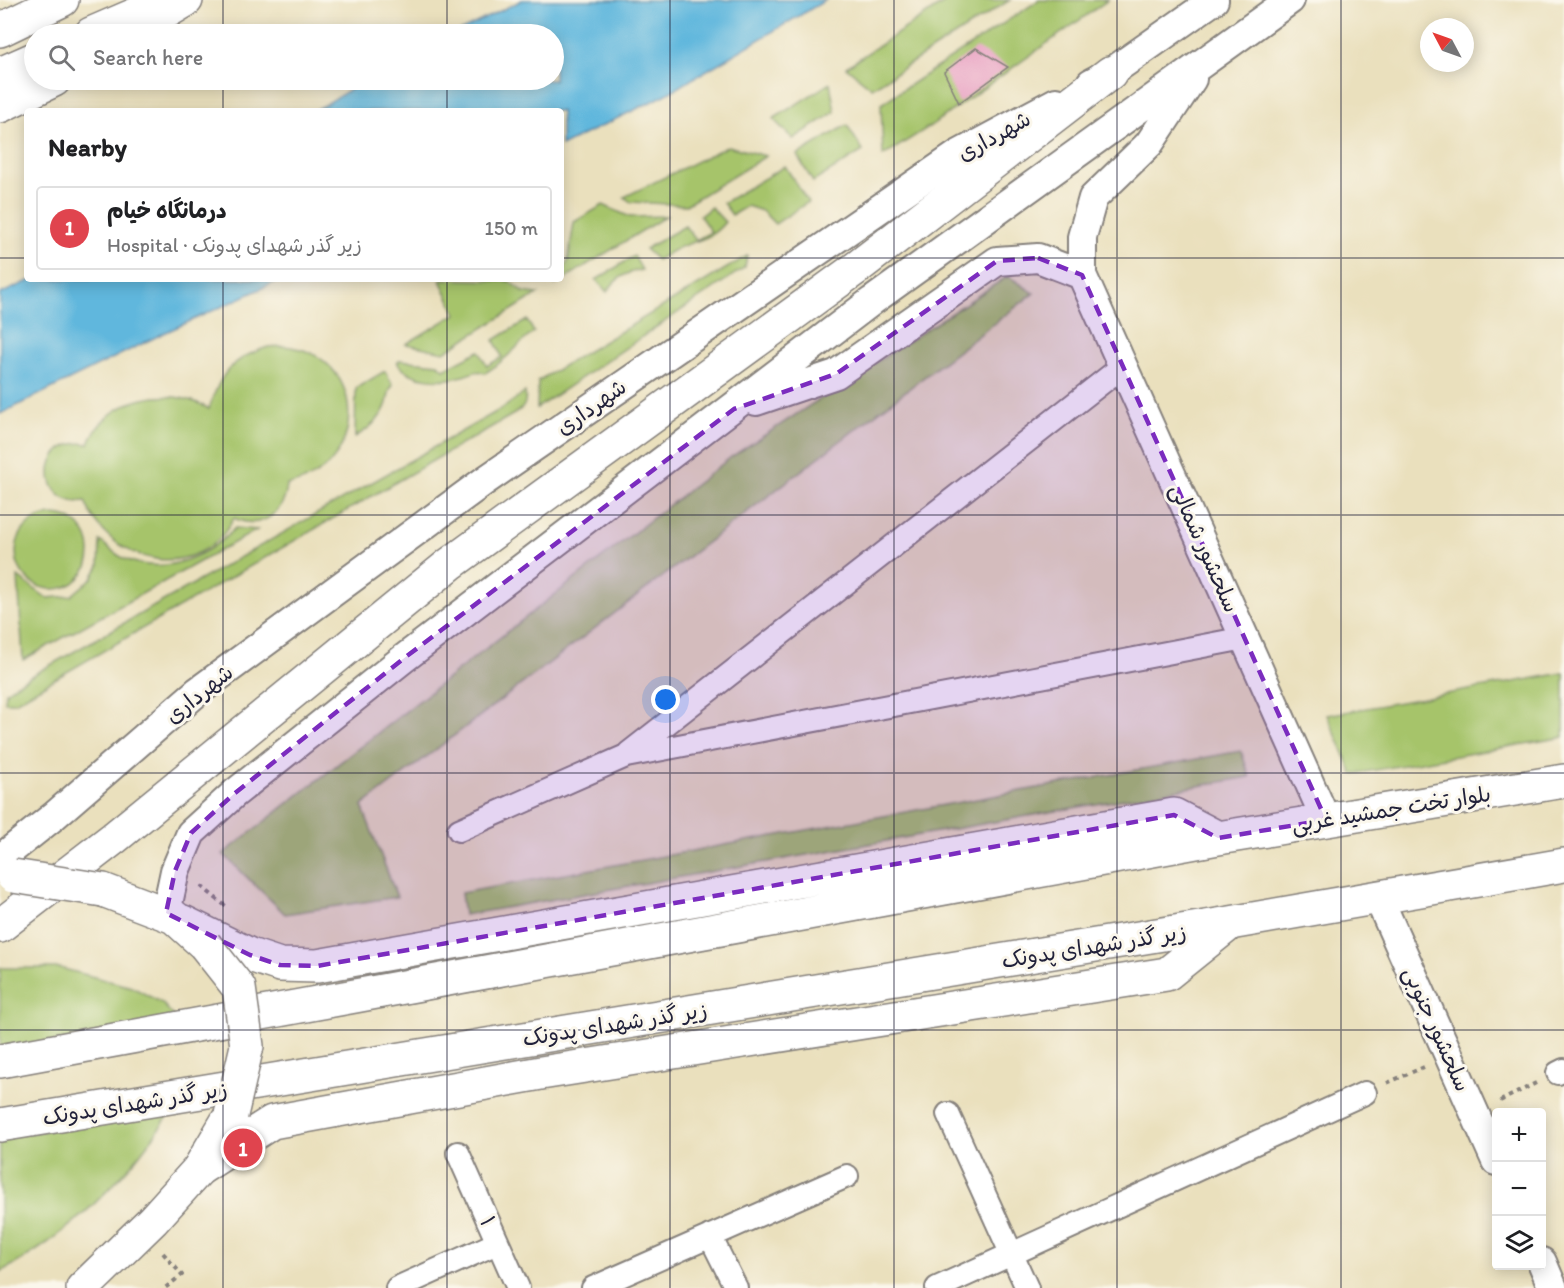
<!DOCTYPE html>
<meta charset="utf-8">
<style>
body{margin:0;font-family:Itim,"Playpen Sans Arabic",sans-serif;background:#f6f6f6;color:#202124}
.controls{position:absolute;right:18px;bottom:18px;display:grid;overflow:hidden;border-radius:6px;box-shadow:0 3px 15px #0003}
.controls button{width:54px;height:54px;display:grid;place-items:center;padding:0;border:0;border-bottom:2px solid #e0e0e0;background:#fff;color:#202124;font:30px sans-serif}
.compass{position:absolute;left:1420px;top:18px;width:54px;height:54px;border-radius:50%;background:#fff;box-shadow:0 3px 15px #0003;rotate:311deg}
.you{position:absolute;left:666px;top:700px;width:21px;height:21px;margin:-15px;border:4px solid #fff;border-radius:50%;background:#1a73e8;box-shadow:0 0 0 9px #1a73e833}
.badge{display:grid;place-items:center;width:39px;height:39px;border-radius:50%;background:#d1495b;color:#fff;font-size:20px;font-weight:700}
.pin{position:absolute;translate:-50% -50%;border:3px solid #fff;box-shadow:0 2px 6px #0006}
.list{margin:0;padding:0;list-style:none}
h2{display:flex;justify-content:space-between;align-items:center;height:78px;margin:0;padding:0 24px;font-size:26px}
h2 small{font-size:20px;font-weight:400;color:#757577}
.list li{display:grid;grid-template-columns:39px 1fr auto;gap:18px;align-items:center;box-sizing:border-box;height:84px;margin:0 12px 12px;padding:0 12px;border:2px solid #e0e0e0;border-radius:6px}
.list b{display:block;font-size:22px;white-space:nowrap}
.list p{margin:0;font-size:20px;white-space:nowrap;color:#757577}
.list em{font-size:20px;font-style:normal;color:#757577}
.icon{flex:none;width:33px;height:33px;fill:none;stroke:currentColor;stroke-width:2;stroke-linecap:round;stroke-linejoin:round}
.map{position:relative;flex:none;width:1564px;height:1288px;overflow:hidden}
.search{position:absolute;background:#fff;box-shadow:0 3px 15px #0003;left:24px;top:24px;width:540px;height:66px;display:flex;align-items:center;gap:15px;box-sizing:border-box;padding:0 21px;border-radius:33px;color:#757577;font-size:22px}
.panel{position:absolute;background:#fff;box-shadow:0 3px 15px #0003;left:24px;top:108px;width:540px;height:174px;border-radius:6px}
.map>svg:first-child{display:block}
</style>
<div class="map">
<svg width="1564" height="1288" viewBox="0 0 1564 1288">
<rect width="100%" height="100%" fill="#fbf7ec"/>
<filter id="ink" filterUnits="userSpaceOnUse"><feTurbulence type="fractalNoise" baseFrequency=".0167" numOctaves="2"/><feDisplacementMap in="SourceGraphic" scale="12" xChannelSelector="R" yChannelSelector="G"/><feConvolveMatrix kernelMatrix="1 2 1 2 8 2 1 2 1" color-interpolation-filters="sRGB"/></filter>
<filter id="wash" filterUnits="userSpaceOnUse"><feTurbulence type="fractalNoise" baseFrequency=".008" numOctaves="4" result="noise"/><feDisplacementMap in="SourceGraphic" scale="24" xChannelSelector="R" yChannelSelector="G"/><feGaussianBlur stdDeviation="1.35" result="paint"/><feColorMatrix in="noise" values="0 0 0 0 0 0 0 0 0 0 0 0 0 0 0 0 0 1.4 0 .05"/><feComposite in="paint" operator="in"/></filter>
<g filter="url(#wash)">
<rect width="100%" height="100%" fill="#eae0bd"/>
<path fill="#a6c46b" stroke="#647353" stroke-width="1.5" d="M948,0H1010L872,88L846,67Z
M1039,0H1108L929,127L883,156L881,104Z
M830,83L835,112L793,139L773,119Z
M847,125L863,151L813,182L797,155Z
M728,146L766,156L686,205L631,202L624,197Z
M785,166L808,202L775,224L762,211L747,206L732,215L723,203Z
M603,205L630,217L666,216L556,284L568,261L574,222Z
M711,207L725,222C711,239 703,238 683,246C674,249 665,256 657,260L645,249L685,226L696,240L711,232L700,216Z
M634,256L642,270C626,272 616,278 607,292L596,280Z
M747,256L745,267L537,408L538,381Z
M1008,276L1034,293L362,806L397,897L285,914L223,854L731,457Z
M442,279L509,281L523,292L538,294L444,352L406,344L456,314L440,280Z
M527,320L534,332C517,345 505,362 485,373C477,369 471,374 463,376C442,382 412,382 397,363L400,360L438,364L444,369L479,351L487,366L502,357L494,340Z
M268,347C275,347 284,345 291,347C369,360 368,471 287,485C285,513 261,531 234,518C199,584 110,567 85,501C38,509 37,435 89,444C106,397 170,384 209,409C220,373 231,359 268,347Z
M385,371L393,385C388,391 389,395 387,403C382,419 369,429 355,437L356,388Z
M525,392C527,404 524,408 514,414L15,702H5L6,692L17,684L503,408Z
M16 552a37 37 0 1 1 74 0a37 37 0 1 1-74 0Z
M235,528L257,530L23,660L18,577L47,598L71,596L92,578L99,566L100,541C107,546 115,554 123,558C164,577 207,557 235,528Z
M1564,673V737L1353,774L1327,715Z
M1241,751L1250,777L464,915L461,893Z
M0,968H60L132,987L162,1003L177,1020L0,1052Z
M171,1112C128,1176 69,1237 0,1272V1137Z"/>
<path fill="#60b7dd" stroke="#416c8c" stroke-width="1.5" d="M522,0H826L665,95L561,146V111H314L366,80H554V34H454Z
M33,279H282L162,334L0,414V294Z"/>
<g id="blocks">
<path fill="#e9a3c3" d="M976,48L1008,67L959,103L944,72Z"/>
</g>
</g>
<g filter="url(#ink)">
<use href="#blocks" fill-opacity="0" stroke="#86817c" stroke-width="1.5"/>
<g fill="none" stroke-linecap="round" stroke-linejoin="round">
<defs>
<path id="minor" d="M629,753L1123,366
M459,830L626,756L1245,638
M1558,1073L1564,1070
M948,1114L1027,1288
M458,1153L518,1288
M710,1236L736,1288
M397,1288L497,1243
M593,1288L847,1176
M937,1288L1365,1093"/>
<path id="tertiary" d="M1091,83L1110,73L1214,0
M1082,275L1326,820
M756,401L836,374L997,261L1038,258L1082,275V237L1093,198L1149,144L1192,79
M0,859L54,816L197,692L483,482L959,154L1056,102
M1378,897L1496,1161
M166,913L175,871L191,833L235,793L403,659L872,301L1290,0
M1542,1262L1553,1288"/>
<path id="secondary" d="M0,30L62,0
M91,34L158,5
M0,74L34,59"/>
<path id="primary" d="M129,34L186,0
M0,106L54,80
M183,922L250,955L280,965L317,966L1174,815L1218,838
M0,926L114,838L450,564L855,269L1110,73
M0,1061L1218,838L1564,781
M0,1125L1230,923L1564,865
M199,1169L272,1122L541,1073L1167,974L1228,925"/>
<path id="trunk" d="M103,890L174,917L205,945
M83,1288L153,1220L199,1169L231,1115"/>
</defs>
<use href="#minor" stroke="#86817c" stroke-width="26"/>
<use href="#tertiary" stroke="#86817c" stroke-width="32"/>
<use href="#secondary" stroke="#86817c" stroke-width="36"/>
<use href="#primary" stroke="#86817c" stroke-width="36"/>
<use href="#trunk" stroke="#86817c" stroke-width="36"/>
<path stroke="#86817c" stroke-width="4" stroke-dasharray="4.5 4.5" stroke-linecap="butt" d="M201,886L228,908
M1387,1083L1424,1067
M1500,1101L1536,1083
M163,1253L182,1275L165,1288"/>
<use href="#minor" stroke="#fff" stroke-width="22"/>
<use href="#tertiary" stroke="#fff" stroke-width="28"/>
<use href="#secondary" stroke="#fff" stroke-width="33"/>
<use href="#primary" stroke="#fff" stroke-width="33"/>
<use href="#trunk" stroke="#fff" stroke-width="33"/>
<defs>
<path id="trunk-bridge" d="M13,876L103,890
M205,945L239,988L247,1046L231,1115"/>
</defs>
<use href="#trunk-bridge" stroke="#86817c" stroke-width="36" stroke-linecap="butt"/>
<use href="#trunk-bridge" stroke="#fff" stroke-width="33"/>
</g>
</g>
<path fill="#7b2cbf" fill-opacity="0.2" stroke="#7b2cbf" stroke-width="4.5" stroke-dasharray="12 8" stroke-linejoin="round" d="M1038,258L1082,275L1326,820L1218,838L1174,815L317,966L280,965L250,955L166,913L175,871L191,833L235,793L403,659L734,409L836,374L997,261Z"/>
<path fill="none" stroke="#22223b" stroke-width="1.5" stroke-opacity="0.55" d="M223,0V34M447,0V34M670,0V1288M894,0V1288M1117,0V1288M1341,0V1288M223,80V111M447,80V111M0,258H27M561,258H1564M223,279V1288M447,279V1288M0,515H1564M0,773H1564M0,1030H1564"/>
<g text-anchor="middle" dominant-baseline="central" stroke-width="6" stroke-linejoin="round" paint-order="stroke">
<g font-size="22" fill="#22223b" stroke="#fbf7ec">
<text transform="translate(994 136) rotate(-29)">شهرداری</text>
<text transform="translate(591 407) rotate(-35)">شهرداری</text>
<text transform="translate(1205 548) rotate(66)">سلحشور شمالی</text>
<text transform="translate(199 694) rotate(-39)">شهرداری</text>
<text transform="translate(1391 809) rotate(-9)">بلوار تخت جمشید غربی</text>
<text transform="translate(1094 946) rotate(-9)">زیر گذر شهدای پدونک</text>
<text transform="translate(615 1024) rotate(-9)">زیر گذر شهدای پدونک</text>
<text transform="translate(1437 1029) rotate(66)">سلحشور جنوبی</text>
<text transform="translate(135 1103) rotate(-9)">زیر گذر شهدای پدونک</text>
<text transform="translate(488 1221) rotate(66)">۱</text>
</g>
</g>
</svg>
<div class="controls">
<button>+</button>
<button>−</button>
<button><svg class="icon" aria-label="layers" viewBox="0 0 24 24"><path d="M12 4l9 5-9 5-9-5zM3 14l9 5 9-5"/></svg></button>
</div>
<svg class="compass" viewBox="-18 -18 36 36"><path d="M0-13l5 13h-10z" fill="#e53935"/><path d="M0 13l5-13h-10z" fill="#757577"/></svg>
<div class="you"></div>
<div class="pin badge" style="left:243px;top:1148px;background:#e0444e">1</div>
<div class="search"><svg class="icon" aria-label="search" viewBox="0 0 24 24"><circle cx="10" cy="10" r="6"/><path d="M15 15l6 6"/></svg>Search here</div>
<section class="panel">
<h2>Nearby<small></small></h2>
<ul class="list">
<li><span class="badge" style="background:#e0444e">1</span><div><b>درمانگاه خیام</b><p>Hospital · زیر گذر شهدای پدونک</p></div><em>150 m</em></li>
</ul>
</section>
</div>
